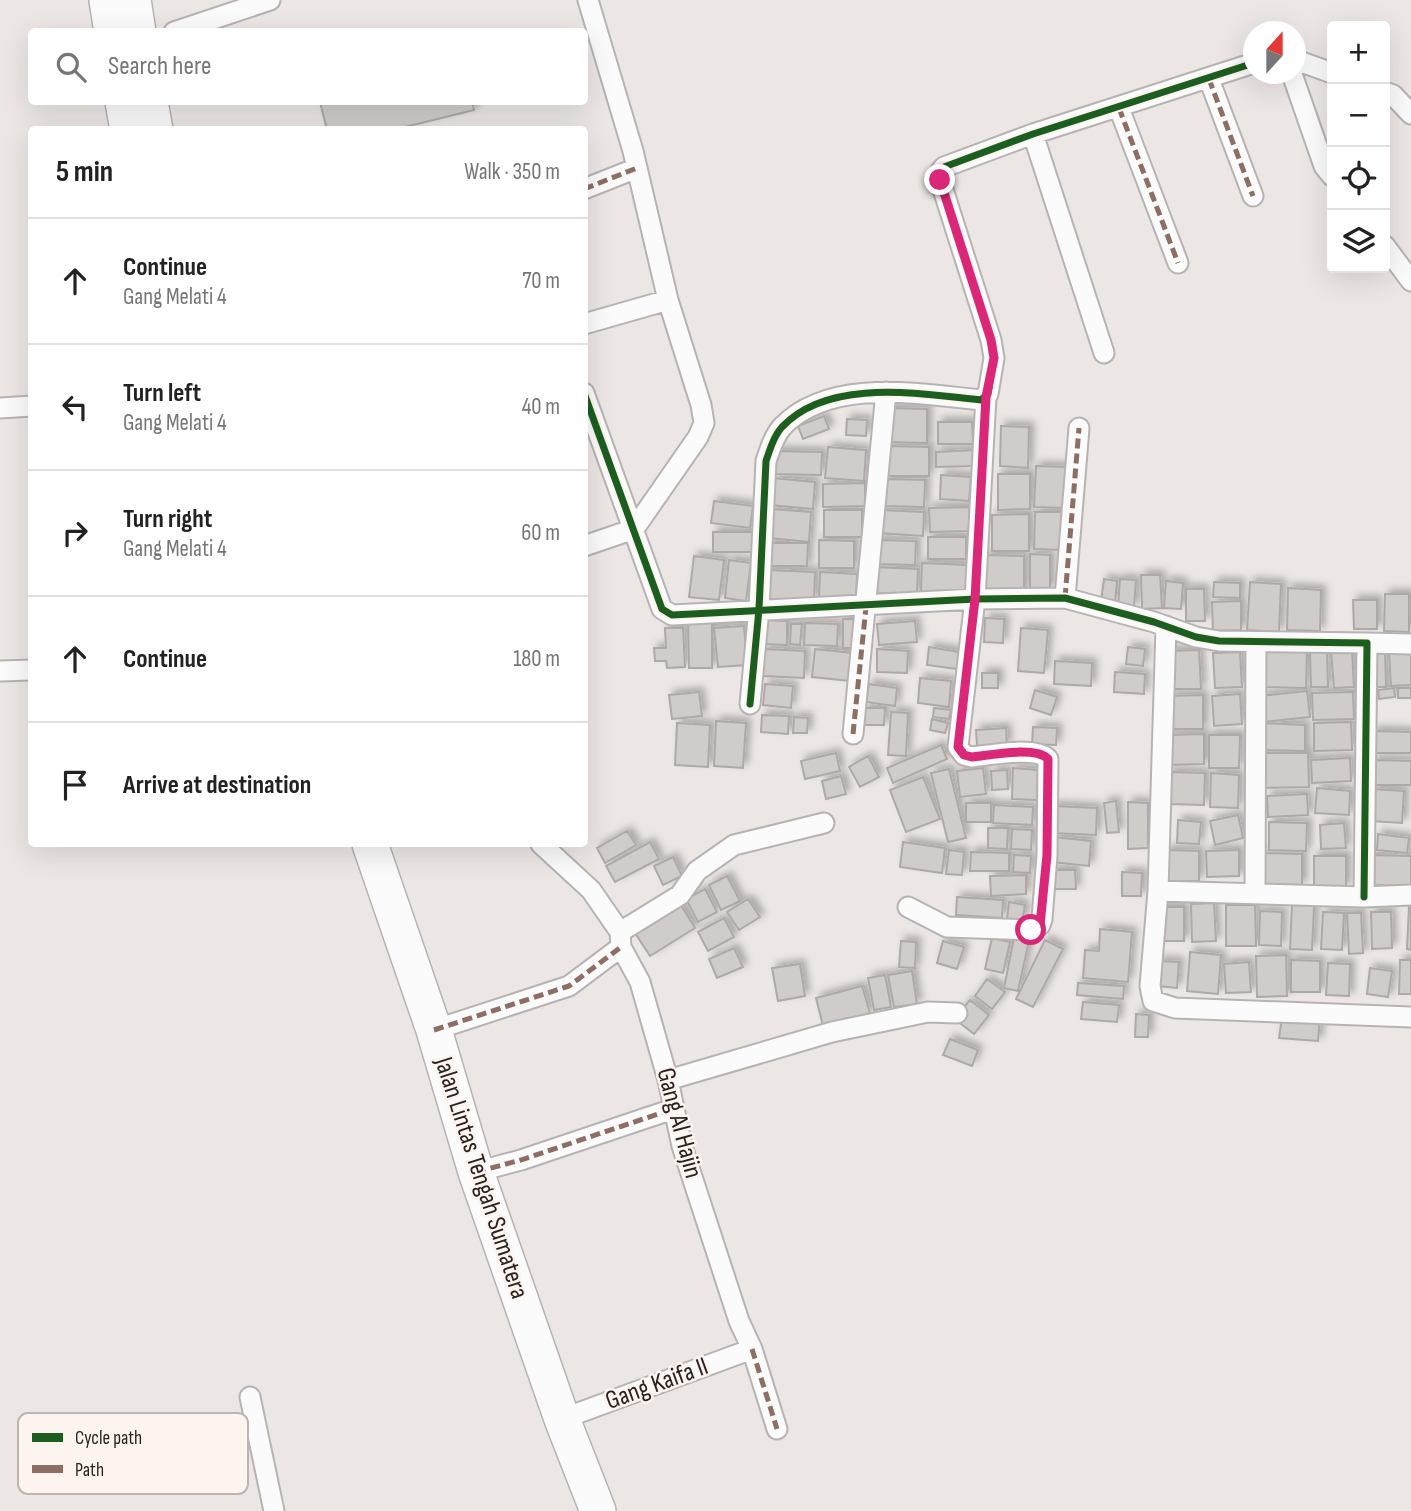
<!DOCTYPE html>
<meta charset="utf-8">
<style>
body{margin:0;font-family:"Sofia Sans Condensed",sans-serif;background:#f6f6f6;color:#222}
.controls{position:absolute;right:21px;top:21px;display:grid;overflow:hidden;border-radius:7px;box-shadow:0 7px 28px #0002}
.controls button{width:63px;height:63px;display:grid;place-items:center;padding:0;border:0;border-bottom:2px solid #e0e0e0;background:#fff;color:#222;font:35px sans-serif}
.compass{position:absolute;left:1243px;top:21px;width:63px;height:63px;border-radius:50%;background:#fff;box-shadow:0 7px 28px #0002;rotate:21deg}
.stop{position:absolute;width:21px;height:21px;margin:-16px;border:5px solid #db2777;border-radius:50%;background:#fff}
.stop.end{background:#db2777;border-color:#fff;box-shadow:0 2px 7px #0008}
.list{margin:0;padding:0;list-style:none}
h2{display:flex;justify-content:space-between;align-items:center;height:91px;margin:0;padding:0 28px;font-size:30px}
h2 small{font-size:23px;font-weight:400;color:#767676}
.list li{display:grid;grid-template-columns:46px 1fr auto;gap:21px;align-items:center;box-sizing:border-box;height:126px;padding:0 28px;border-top:2px solid #e0e0e0}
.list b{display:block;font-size:26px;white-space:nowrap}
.list p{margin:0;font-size:23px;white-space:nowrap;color:#767676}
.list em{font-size:23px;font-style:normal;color:#767676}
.icon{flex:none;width:38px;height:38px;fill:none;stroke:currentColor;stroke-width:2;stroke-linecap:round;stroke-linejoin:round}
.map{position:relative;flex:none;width:1411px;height:1511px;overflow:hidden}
.search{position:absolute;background:#fff;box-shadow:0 7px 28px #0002;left:28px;top:28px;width:560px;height:77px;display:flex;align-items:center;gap:18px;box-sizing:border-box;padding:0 24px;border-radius:7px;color:#767676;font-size:26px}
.panel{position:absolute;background:#fff;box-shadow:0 7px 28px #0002;left:28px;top:126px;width:560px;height:721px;border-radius:7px}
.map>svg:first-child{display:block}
</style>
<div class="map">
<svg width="1411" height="1511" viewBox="0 0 1411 1511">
<defs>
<filter id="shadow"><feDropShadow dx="4.5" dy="-4.5" stdDeviation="3.5" flood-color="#0004"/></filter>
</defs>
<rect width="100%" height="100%" fill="#ece7e5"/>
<path fill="#cfccca" stroke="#ada9a8" stroke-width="2" filter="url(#shadow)" d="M320,102H472L474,110L393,130H327Z
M886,408L927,409V443L886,442Z
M824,416L829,429L803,439L798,426Z
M847,419L867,420L866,436L846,435Z
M938,422H972L973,444H938Z
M1001,426L1029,427L1028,468L1000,466Z
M887,446L929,447V476H887Z
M828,447L866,450L864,481L825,478Z
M975,450V466L936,467V452Z
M775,451L822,452L821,475L775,474Z
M1036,466L1068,467L1066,508L1034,507Z
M998,474H1030V509L998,510Z
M941,475L971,477L969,501L940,499Z
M773,478L815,482L813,509L770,505Z
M886,479L925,480L924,507L885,506Z
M865,483V506L823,507V484Z
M714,501L753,506L750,528L711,523Z
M969,507L970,531L930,532L929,508Z
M772,509L811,512L809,542L769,538Z
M824,510H862V537H824Z
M879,510L924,512L923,536L877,533Z
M1035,512H1063L1062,550L1034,549Z
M1029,514V551H992V515Z
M713,532H753V552H713Z
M928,537H966V559H928Z
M819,540L854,541V568H819Z
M876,540L916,541L915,565L875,564Z
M768,543H808L807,566H768Z
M1030,554L1050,555V590H1030Z
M985,555L1024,556V592L984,591Z
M694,556L724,560L719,600L689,597Z
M729,560L751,563L746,601L725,598Z
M922,563L967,565L966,594L921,592Z
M873,567L918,569L917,595L872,593Z
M766,570L815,572L814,601L764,599Z
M820,572L857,574L856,599L819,597Z
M1141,575H1160L1162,608L1142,609Z
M1104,579L1117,581L1115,603L1101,601Z
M1120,579L1136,580L1134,607L1118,606Z
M1166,581L1183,583L1181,609L1164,608Z
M1214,582L1240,583V598L1213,597Z
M1250,582L1281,584L1279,632L1247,630Z
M1288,588L1321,590L1320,631L1287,630Z
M1186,589H1204L1205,621H1186Z
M1385,594H1409V632L1384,631Z
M1353,600H1377V629H1354Z
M1241,601V630L1213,631L1212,602Z
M985,618L1004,619L1003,643L984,642Z
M843,619H858L857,648H843Z
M688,620H712V668H689Z
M764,620L787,621V645L764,644Z
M915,621L917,642L879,645L877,624Z
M805,623L838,624L837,646L804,645Z
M791,624H802L800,645L790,644Z
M744,626L747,665L718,667L714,628Z
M665,628H683L685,667L667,668L666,661H655L654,648H666Z
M1021,628L1048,630L1044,673L1018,671Z
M929,647L959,652L957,669L927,665Z
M1128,647L1145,649L1143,666L1126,664Z
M763,649L805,651L804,678L762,676Z
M815,649L853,653L850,681L812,677Z
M877,649L908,651L907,673L877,672Z
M1199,650L1201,689H1169L1168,651Z
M1261,650L1307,651L1306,688L1261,687Z
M1352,650L1354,687L1334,688L1331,651Z
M1385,650L1386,687H1371L1370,651Z
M1411,650V685L1391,686L1389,651Z
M1240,652L1242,687L1215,688L1213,653Z
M1310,652H1327L1328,687H1311Z
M1055,661L1092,663L1091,686L1054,684Z
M1115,672L1145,674L1144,694L1114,692Z
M982,673H998V688H982Z
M920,678L951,681L949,707L918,703Z
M765,684L793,686L791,708L763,705Z
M869,684L897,688L895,706L866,702Z
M1394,688L1395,697L1379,699L1378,690Z
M1398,688H1411V698H1398Z
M1035,690L1057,697L1051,715L1030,708Z
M1307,691L1310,717L1263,722L1260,696Z
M699,692L702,716L672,719L669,695Z
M1353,692L1354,719L1313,720L1312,693Z
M1240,694L1242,724L1214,726L1212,696Z
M1203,695V729H1169V696Z
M864,708H885L884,725H863Z
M934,708L951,710L949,719L933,717Z
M891,712L908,713L906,756L888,755Z
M762,715L789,716L788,734L761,732Z
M794,717L808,718L807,733H793Z
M932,719L948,723L945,733L930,730Z
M716,721L746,723L743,768L714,766Z
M1351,722L1352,750L1314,751V723Z
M677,723L710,725L708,767L675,765Z
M1261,723L1305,725V751L1260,750Z
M1033,727L1057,728L1056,745L1032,744Z
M1006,728L1007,745L977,746L976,730Z
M1373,731L1411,732V753H1373Z
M1204,734V764L1167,765V735Z
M1209,735H1240L1239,768H1209Z
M941,745L947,759L893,783L887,768Z
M836,753L840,771L805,779L801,761Z
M1260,753H1308L1309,787L1260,788Z
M868,756L879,777L860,787L849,767Z
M1350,758L1351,781L1312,783L1311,760Z
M1373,760L1411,761V785H1373Z
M983,768L986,794L960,797L957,771Z
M1013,768L1038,770L1037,800L1012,799Z
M949,769L966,838L948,842L931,773Z
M1007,770L1008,789L992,790L991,771Z
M1169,772L1205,773L1204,805L1168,804Z
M1211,773L1239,775L1238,808L1210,807Z
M841,776L846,794L826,799L822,781Z
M923,777L940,819L906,832L890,790Z
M1317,788L1350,791L1349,815L1315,813Z
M1373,789L1404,791L1402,823L1371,821Z
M1307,794L1308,815L1268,817L1267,796Z
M1116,801L1119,832L1107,833L1104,803Z
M1128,802L1148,803V848L1128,849Z
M966,803H991V822H966Z
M994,805L1033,807L1032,825L993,823Z
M1053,806L1097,808L1096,835L1052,833Z
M1238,815L1243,838L1215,845L1210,821Z
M1178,820L1201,822L1199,844L1177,843Z
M1269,822L1307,823L1306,851L1269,850Z
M1344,823L1346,848L1321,849L1320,825Z
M988,828H1008L1007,849L988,848Z
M1012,829L1032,830L1031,850L1011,849Z
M627,831L636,845L605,863L597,848Z
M1378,834L1409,838L1407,853L1377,850Z
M1054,837L1091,841L1089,866L1052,862Z
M650,842L659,859L615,882L606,866Z
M903,842L945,848L942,873L900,867Z
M949,850L964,852L962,875L946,874Z
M1166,850L1199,851V881H1165Z
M1239,850V876L1207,877L1206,851Z
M971,852L1009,853V871H970Z
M1263,853L1302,854V885L1263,884Z
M1014,855L1031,856L1030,873L1013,872Z
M1368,855L1411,856V886L1367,885Z
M1314,856H1346V887H1314Z
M673,857L682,876L663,885L654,866Z
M1051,870H1075L1076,889H1051Z
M1122,872L1142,873L1141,896H1122Z
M1026,875V894L991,896L990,876Z
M727,876L740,901L721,910L709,885Z
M705,889L717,912L698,922L686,899Z
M957,897L1003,900L1002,918L956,915Z
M748,899L760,917L739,930L727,912Z
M679,902L695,928L650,956L633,930Z
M1009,902L1025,905L1022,922L1007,919Z
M1214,903L1216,941L1192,942L1191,904Z
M1226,905H1255L1256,946H1226Z
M1292,905L1314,906L1312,950L1290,949Z
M1160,907H1184V941H1160Z
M1409,907L1411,908V950L1407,949Z
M1260,911L1282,912L1281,946L1259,945Z
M1323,912L1344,913L1342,950L1321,949Z
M1371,912H1391L1392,948L1372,949Z
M1347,913H1361L1363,953L1349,954Z
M724,918L734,937L708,951L698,932Z
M1100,929L1132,932L1128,982L1083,978L1085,950L1099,951Z
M1015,933L1030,936L1018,991L1004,988Z
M992,938L1010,942L1003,973L985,969Z
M1045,940L1063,949L1033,1007L1016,999Z
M901,941L916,942L915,968L899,967Z
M943,941L964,947L957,969L937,963Z
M734,948L743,967L717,978L709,959Z
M1190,952L1221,955L1218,994L1187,991Z
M1286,955L1287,996L1257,997L1256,956Z
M1291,960L1320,961V992H1291Z
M1400,960H1411V994H1399Z
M1158,961L1179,962L1177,988L1157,986Z
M1249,962L1251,992L1226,993L1224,964Z
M1328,963L1350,964L1349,996L1326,995Z
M800,964L805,996L778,1001L772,968Z
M1370,968L1392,971L1388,997L1367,994Z
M912,971L917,1004L894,1007L888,975Z
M885,975L891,1007L874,1010L868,978Z
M987,979L1005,992L992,1009L975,996Z
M1078,983L1124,986L1123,999L1077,995Z
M862,986L870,1013L823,1026L816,998Z
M970,1000L989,1015L974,1034L955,1019Z
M1083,1002L1119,1005L1117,1022L1081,1019Z
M1136,1014L1149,1015L1148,1037H1135Z
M1282,1017H1320L1318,1041L1279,1038Z
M950,1039L978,1050L972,1066L943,1055Z"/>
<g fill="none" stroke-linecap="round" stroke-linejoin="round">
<defs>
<path id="street" d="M174,32L270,0
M1296,60L1332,73
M1292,74L1324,166L1332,176
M1209,79L1253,196
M1385,92L1393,95L1411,114
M1119,108L1178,263
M1033,134L1104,353
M584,189L637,168
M1385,246L1411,281
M584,324L668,300
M584,393L662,609L672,615L975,599L1065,598L1154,622L1196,637L1219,641L1367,643L1364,897
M0,408L32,406
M584,546L634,529L698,437L704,423L701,405L668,300L633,151L588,0
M1065,598L1079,428
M1166,626L1158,891L1150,986L1153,1001L1175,1008L1411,1017
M1367,643L1411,644
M0,671L32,670
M750,704L759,609L766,461C770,449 774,436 782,427C829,377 921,394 981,400L988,394L994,358L991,340L940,180V172L944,167L1033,134L1254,63
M853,734L886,392
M541,844L591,890L620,932L621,947L640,982L668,1080L682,1146L739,1321L752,1349L777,1429
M1158,891L1364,897L1411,895
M1255,894L1256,642
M908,907L947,927L1031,930L1040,925L1042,919L1047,855L1048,759C1036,746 990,755 972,757L964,755L958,747L975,599L986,397
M620,932L680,895L697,871L734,845L824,823
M434,1030L569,986L621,947
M668,1080L832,1032L928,1012L957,1013
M476,1172L521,1160L673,1109
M250,1397L274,1511
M562,1419L752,1349"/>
<path id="highway" d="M107,0L112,32
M133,0L138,32
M123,102L128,130
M150,102L155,130
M370,844L434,1030L476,1172L562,1419L598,1511"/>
</defs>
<use href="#street" stroke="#b7b3b2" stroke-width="23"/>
<use href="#highway" stroke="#b7b3b2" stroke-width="38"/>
<use href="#street" stroke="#fcfbfb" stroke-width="19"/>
<use href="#highway" stroke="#fcfbfb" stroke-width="35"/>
<path stroke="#8d6e63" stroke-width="5" stroke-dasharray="10 5" stroke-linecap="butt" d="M1209,79L1253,196
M1119,108L1178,263
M584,189L637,168
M1065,598L1079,428
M853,734L866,607
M434,1030L569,986L621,947
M476,1172L521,1160L673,1109
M752,1349L777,1429"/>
<defs>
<path id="cycleway" d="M584,393L662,609L672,615L975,599L1065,598L1154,622L1196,637L1219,641L1367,643L1364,897
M750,704L759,609L766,461C770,449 774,436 782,427C829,377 921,394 981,400L988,394L994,358L991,340L940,180V172L944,167L1033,134L1254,63"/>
</defs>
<use href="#cycleway" stroke="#fdf3ef" stroke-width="11"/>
<use href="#cycleway" stroke="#1b5e20" stroke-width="7"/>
</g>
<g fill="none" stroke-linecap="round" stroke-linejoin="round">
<path stroke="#db2777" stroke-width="9" d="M940,180L991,340L994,358L986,397L975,599L958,747L964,755L972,757C990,755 1036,746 1048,759L1047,855L1040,925L1031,930"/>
</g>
<g text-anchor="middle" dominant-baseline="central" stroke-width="5" stroke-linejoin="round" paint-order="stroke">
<g font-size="26" fill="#262321" stroke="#fdf3ef">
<text transform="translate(679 1123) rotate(75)">Gang Al Hajin</text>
<text transform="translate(481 1178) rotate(72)">Jalan Lintas Tengah Sumatera</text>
<text transform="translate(657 1384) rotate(-20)">Gang Kaifa II</text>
</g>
</g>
<rect x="18" y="1413" width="230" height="81" rx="10" fill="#fdf3ef" stroke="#bcb5b1" stroke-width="2"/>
<rect x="32" y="1433" width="31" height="9" fill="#1b5e20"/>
<rect x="32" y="1465" width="31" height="8" fill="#8d6e63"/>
<g font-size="19" fill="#262321">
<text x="75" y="1444">Cycle path</text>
<text x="75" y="1476">Path</text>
</g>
</svg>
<div class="controls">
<button>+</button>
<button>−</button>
<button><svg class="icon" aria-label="locate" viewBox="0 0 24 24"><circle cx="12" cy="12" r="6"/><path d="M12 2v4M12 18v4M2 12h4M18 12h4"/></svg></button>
<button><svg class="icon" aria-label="layers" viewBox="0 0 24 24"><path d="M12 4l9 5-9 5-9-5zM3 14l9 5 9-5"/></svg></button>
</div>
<svg class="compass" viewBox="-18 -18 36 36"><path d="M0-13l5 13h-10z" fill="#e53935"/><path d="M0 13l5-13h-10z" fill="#767676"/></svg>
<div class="stop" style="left:1031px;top:930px"></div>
<div class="stop end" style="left:940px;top:180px"></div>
<div class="search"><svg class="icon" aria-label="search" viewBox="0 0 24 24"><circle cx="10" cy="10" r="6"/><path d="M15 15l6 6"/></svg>Search here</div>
<section class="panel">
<h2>5 min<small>Walk · 350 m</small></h2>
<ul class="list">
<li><svg class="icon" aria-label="ahead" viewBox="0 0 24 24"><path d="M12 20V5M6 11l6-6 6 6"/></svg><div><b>Continue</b><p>Gang Melati 4</p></div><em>70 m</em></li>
<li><svg class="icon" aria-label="left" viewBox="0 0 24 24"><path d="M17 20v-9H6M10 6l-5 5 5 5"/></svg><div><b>Turn left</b><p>Gang Melati 4</p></div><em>40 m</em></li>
<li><svg class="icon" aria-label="right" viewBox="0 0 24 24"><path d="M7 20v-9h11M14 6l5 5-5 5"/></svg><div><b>Turn right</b><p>Gang Melati 4</p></div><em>60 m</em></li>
<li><svg class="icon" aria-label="ahead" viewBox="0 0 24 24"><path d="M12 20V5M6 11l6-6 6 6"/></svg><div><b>Continue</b></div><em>180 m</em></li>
<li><svg class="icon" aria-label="arrive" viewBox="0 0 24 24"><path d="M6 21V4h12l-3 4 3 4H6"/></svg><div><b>Arrive at destination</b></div></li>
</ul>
</section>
</div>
